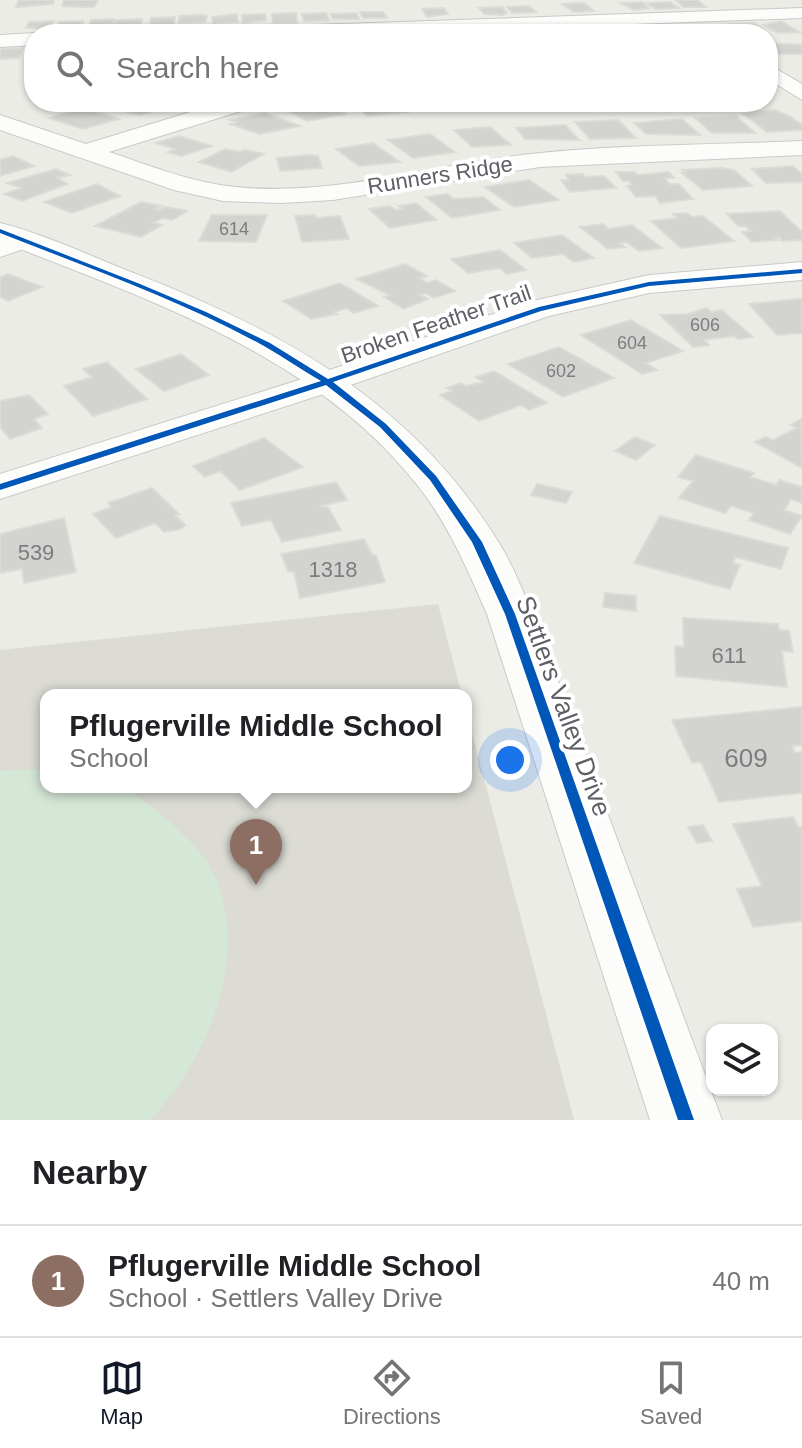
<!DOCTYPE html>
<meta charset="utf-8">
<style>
body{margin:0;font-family:Helvetica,sans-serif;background:#f2f2f2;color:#202124}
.controls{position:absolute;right:24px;bottom:24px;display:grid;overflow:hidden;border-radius:16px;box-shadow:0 2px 6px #0004}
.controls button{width:72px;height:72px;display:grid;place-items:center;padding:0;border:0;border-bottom:2px solid #e0e0e0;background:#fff;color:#202124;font:40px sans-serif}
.you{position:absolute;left:510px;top:760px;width:28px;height:28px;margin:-20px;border:6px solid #fff;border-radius:50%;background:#1a73e8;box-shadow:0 0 0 12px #1a73e833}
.badge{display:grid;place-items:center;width:52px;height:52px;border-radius:50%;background:#111827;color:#fff;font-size:26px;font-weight:700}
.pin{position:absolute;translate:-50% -66px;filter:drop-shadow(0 2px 4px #0008)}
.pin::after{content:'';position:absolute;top:42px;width:28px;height:24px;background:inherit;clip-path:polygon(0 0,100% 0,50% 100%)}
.popup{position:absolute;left:40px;top:689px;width:432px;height:104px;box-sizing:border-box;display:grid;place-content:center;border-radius:16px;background:#fff;filter:drop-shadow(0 2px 6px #0005);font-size:26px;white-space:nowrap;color:#757577}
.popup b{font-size:30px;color:#202124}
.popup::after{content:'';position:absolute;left:50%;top:100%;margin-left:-16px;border:16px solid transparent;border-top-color:#fff}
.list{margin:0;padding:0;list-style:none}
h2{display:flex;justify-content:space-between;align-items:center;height:104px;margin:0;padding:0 32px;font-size:34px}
h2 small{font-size:26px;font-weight:400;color:#757577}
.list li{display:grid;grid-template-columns:52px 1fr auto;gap:24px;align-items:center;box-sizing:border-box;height:112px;padding:0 32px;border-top:2px solid #e0e0e0}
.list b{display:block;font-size:30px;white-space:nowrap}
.list p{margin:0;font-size:26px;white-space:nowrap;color:#757577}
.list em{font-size:26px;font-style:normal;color:#757577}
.icon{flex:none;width:44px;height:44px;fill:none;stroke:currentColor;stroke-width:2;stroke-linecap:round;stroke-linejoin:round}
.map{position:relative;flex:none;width:802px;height:1120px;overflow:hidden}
.search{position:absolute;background:#fff;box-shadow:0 2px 6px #0004;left:24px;right:24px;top:24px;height:88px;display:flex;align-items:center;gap:20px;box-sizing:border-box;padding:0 28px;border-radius:32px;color:#757577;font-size:30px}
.sheet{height:216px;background:#fff}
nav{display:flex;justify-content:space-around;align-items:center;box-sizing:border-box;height:112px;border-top:2px solid #e0e0e0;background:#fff;font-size:22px;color:#757577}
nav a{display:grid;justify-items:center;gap:4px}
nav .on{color:#111827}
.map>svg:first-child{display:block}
</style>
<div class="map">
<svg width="802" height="1120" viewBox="0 0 802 1120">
<rect width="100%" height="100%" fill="#ecece7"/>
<path fill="#dcdcd5" d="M438,604L462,695H46V787H466V710L574,1120H0V650Z"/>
<path fill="#d5e8d7" d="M46,769V787C63,787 105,783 120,787C135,792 162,815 174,826C189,840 205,855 213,873C252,953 207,1061 150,1120H0V771Z"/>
<path fill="#d3d3d0" stroke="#dcdbd6" stroke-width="2" d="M19,0H54L53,4L16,7Z
M64,0H98L94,7H81L62,6Z
M675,0H697L706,7H684Z
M642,2L649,8L634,10L621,3Z
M670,2L679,8L656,9L647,3Z
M578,3H584L594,11L574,12L562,4Z
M529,6L536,12L512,13L507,7Z
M502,7L507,13L503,15L484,14L479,8Z
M444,8L448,14L427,17L422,9Z
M360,12H383L387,18H363Z
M296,13L297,23H273L272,14Z
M326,13L329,20L304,21L302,14Z
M356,13L359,19H333L331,14Z
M237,14L238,22L213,23L212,17Z
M265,14L266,20L243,23L242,15Z
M203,15L207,16L205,22L179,23V16Z
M175,17L174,25H150L151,18Z
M114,19L113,26L89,27L91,20Z
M142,19L141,25L114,26L116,20Z
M53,21L50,28H26L29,22Z
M83,21L82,28L57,29L59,22Z
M781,21L794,29L800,32L778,33L763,25Z
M754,23L765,30L761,31L764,33L741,31L730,24Z
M618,27H643L651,33L626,34Z
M768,43L802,45V54H776L768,49Z
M23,48L19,58L0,59V49Z
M323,102L346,114L307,121L283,108Z
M353,102H398L408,112L367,116Z
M428,102H469L473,108L432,110Z
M482,102H532L533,104L485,106Z
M120,103L161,102L165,103L143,110L150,112L140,115L106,107L123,104Z
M84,108L119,119L83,129L49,118Z
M775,110L795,119H792L802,124V130L767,132L743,114Z
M265,113L300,126L260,134L230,124L236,122L230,120Z
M736,116L755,133H712L695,118Z
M682,119L700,135L646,134L634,123Z
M618,120L636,138L590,139L575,122Z
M565,125L579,140L525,139L516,128Z
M490,127L511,145L472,147L454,130Z
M430,134L455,152L413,158L388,140Z
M179,136L212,146L181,156L168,152L175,149L156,143Z
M373,143L400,162L359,166L336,149Z
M225,149L240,152L245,150L264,154L231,172L199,162Z
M309,155L318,156L322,168L280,171L277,158Z
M13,156L34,166L0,176V160Z
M793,166L802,174V182L766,183L752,169Z
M722,168L734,170L752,186L703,190L682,173H685L682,170Z
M56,169L70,175L58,178L67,184L22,201L4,194L21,188L7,183Z
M616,172H634L637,175L669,172L674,178H665L669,184H679L693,199L660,203L655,196L636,197L627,186L632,185L629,181H623Z
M583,174L585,177L604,176L616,188L570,192L561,180H569L566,175Z
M529,180L559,200L514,207L485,187Z
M97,184L120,196L72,213L44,202Z
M447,194L454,199L483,197L500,210L452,218L426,197Z
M141,202L161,206L155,209L158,210L165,207L187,211L172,220L163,218L153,223L162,225L141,237L95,226Z
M416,203L436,220L390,228L369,209L390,206L395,210L403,209L399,206Z
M780,211L802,232V240L782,241L779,237H775L778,240L752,242L742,232L751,231L745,226H738L727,214Z
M687,213L692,217L703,216L734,241L681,248L651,221L678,218L673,214Z
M212,215H267L256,242L199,241Z
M315,215L316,218L340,216L349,239L302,242L295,216Z
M603,224L609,229L632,225L662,248L639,251L626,242L619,243L625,247L608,249L580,227Z
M562,235L594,258L574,262L563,254L532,258L514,243Z
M500,250L526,270L507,274L500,268L468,273L451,259Z
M405,264L427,276L419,278L428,283L436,280L455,291L434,298L425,293L420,295L428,299L404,309L384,297L390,295L356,279Z
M8,274L42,287L8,301L0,297V277Z
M340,283L378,306L354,313L346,308L334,312L337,314L311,319L283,301Z
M798,299H802V333L777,335L749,304Z
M707,308L711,312L722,310L753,337L738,339L734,336L704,340L709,345L693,347L660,315L688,314Z
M631,320L683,351L646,363L657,370L642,374L581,335Z
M559,347L614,378L563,397L508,364Z
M181,354L209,375L164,391L136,369Z
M107,362L147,399L93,416L64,386L92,377L83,369Z
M494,371L547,403L529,410L521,405L479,421L440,395L452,391L447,388L461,383L466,386L483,382L476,377Z
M29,395L48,414L34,419L42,428L10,439L0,427V401Z
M801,419L802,468L755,442L766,437L773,440L797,428L791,425Z
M635,437L655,445L636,460L615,451Z
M264,438L303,467L240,490L220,471L205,477L193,466Z
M696,455L754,473L750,477L776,485L779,480L802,487V503L791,499L784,510L802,516L790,534L749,520L754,513L731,506L725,513L679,498L693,481L678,477Z
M336,482L347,500L320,506L328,507L341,530L282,542L271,520L242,526L231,503Z
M537,484L572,492L566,503L531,495Z
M152,488L179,514L175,515L185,525L181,529L164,532L155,523L116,538L93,514L112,507L108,503Z
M660,516L788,548L781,569L735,557L733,563L740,565L730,589L634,563Z
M64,518L76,572L24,583L22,569L0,573V534Z
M364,539L373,556L376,555L385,582L300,598L294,572L288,571L281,554Z
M605,593L636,596V611L603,607Z
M683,618L778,624L779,630L789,631L793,652L782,651L787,687L676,676L675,646L684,647Z
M802,707V745L792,746L795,753L802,752V793L719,802L701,762L692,763L672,720Z
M793,817L798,827H802V921L753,927L737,889L762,886L733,824Z
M703,825L712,841L697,843L688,827Z"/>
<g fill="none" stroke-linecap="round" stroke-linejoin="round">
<defs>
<path id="street" d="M802,8V18L355,34H191L200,29Z
M34,33V45L0,47V35Z
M768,64L802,84V100L768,79Z
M223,102H257L254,107L109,152C146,164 182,179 220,185C326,201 435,163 540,153C627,144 715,145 802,141V155L540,167L333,200L281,203L223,201L174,190L0,130V115L86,144Z
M22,231L32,234L36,240L32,246L0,257V238Z
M802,262V280L649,293L549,316L342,388L0,499V474L318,374L528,302L649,275Z"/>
<path id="secondary" d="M0,223C44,234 88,255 131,272C281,330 412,401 499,543C513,565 522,590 533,614L722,1120H650L487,614C467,569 449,525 418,486C316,355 149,300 0,241Z"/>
</defs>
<use href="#street" stroke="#c9c9c9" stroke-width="2"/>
<use href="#secondary" stroke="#c9c9c9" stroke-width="2"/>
<use href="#street" fill="#fcfcfb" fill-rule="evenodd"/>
<use href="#secondary" fill="#fcfcfb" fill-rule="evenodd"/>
<defs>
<path id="cycleway" d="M0,229L140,284L206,312L270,343L328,379L539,307L649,282L802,269V273L649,286L541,311L333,382L386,424L436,476L482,542L515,614L694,1120H678L505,614L472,542L430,480L380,427L326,385L0,490V484L321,381C302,370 283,357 264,346C180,300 89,268 0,233Z"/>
</defs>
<use href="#cycleway" stroke="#fff" stroke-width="5"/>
<use href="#cycleway" fill="#0057b8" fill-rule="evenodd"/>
</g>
<g text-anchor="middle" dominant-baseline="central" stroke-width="8" stroke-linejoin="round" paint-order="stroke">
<g font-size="18" fill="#7c7d81">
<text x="234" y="229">614</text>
<text x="705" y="325">606</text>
<text x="632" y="343">604</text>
<text x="561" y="371">602</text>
</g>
<g font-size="22" fill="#5d5f65" stroke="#fff">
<text transform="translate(440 175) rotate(-9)">Runners Ridge</text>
<text transform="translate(436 324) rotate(-19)">Broken Feather Trail</text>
</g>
<g font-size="22" fill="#7c7d81">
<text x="36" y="552">539</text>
<text x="333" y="569">1318</text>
<text x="729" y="655">611</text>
</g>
<g font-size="26" fill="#5d5f65" stroke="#fff">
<text transform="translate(564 706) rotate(70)">Settlers Valley Drive</text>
</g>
<g font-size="26" fill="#7c7d81">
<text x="746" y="758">609</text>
</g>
</g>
</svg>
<div class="controls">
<button><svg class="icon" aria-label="layers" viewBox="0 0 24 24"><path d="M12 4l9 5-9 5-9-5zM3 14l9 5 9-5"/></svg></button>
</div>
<div class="you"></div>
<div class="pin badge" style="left:256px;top:885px;background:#8d6e63">1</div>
<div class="popup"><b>Pflugerville Middle School</b>School</div>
<div class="search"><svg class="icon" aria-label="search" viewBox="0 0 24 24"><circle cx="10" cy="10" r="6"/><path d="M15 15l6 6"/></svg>Search here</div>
</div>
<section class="sheet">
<h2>Nearby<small></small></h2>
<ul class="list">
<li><span class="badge" style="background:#8d6e63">1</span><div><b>Pflugerville Middle School</b><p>School · Settlers Valley Drive</p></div><em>40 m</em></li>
</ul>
</section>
<nav>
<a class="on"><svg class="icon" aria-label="map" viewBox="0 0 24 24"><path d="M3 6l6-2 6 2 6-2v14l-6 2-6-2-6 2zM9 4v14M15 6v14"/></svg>Map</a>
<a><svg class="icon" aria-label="directions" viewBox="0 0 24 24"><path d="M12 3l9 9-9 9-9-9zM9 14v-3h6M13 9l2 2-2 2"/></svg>Directions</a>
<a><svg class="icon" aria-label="saved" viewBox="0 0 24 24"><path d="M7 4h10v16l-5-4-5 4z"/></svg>Saved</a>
</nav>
